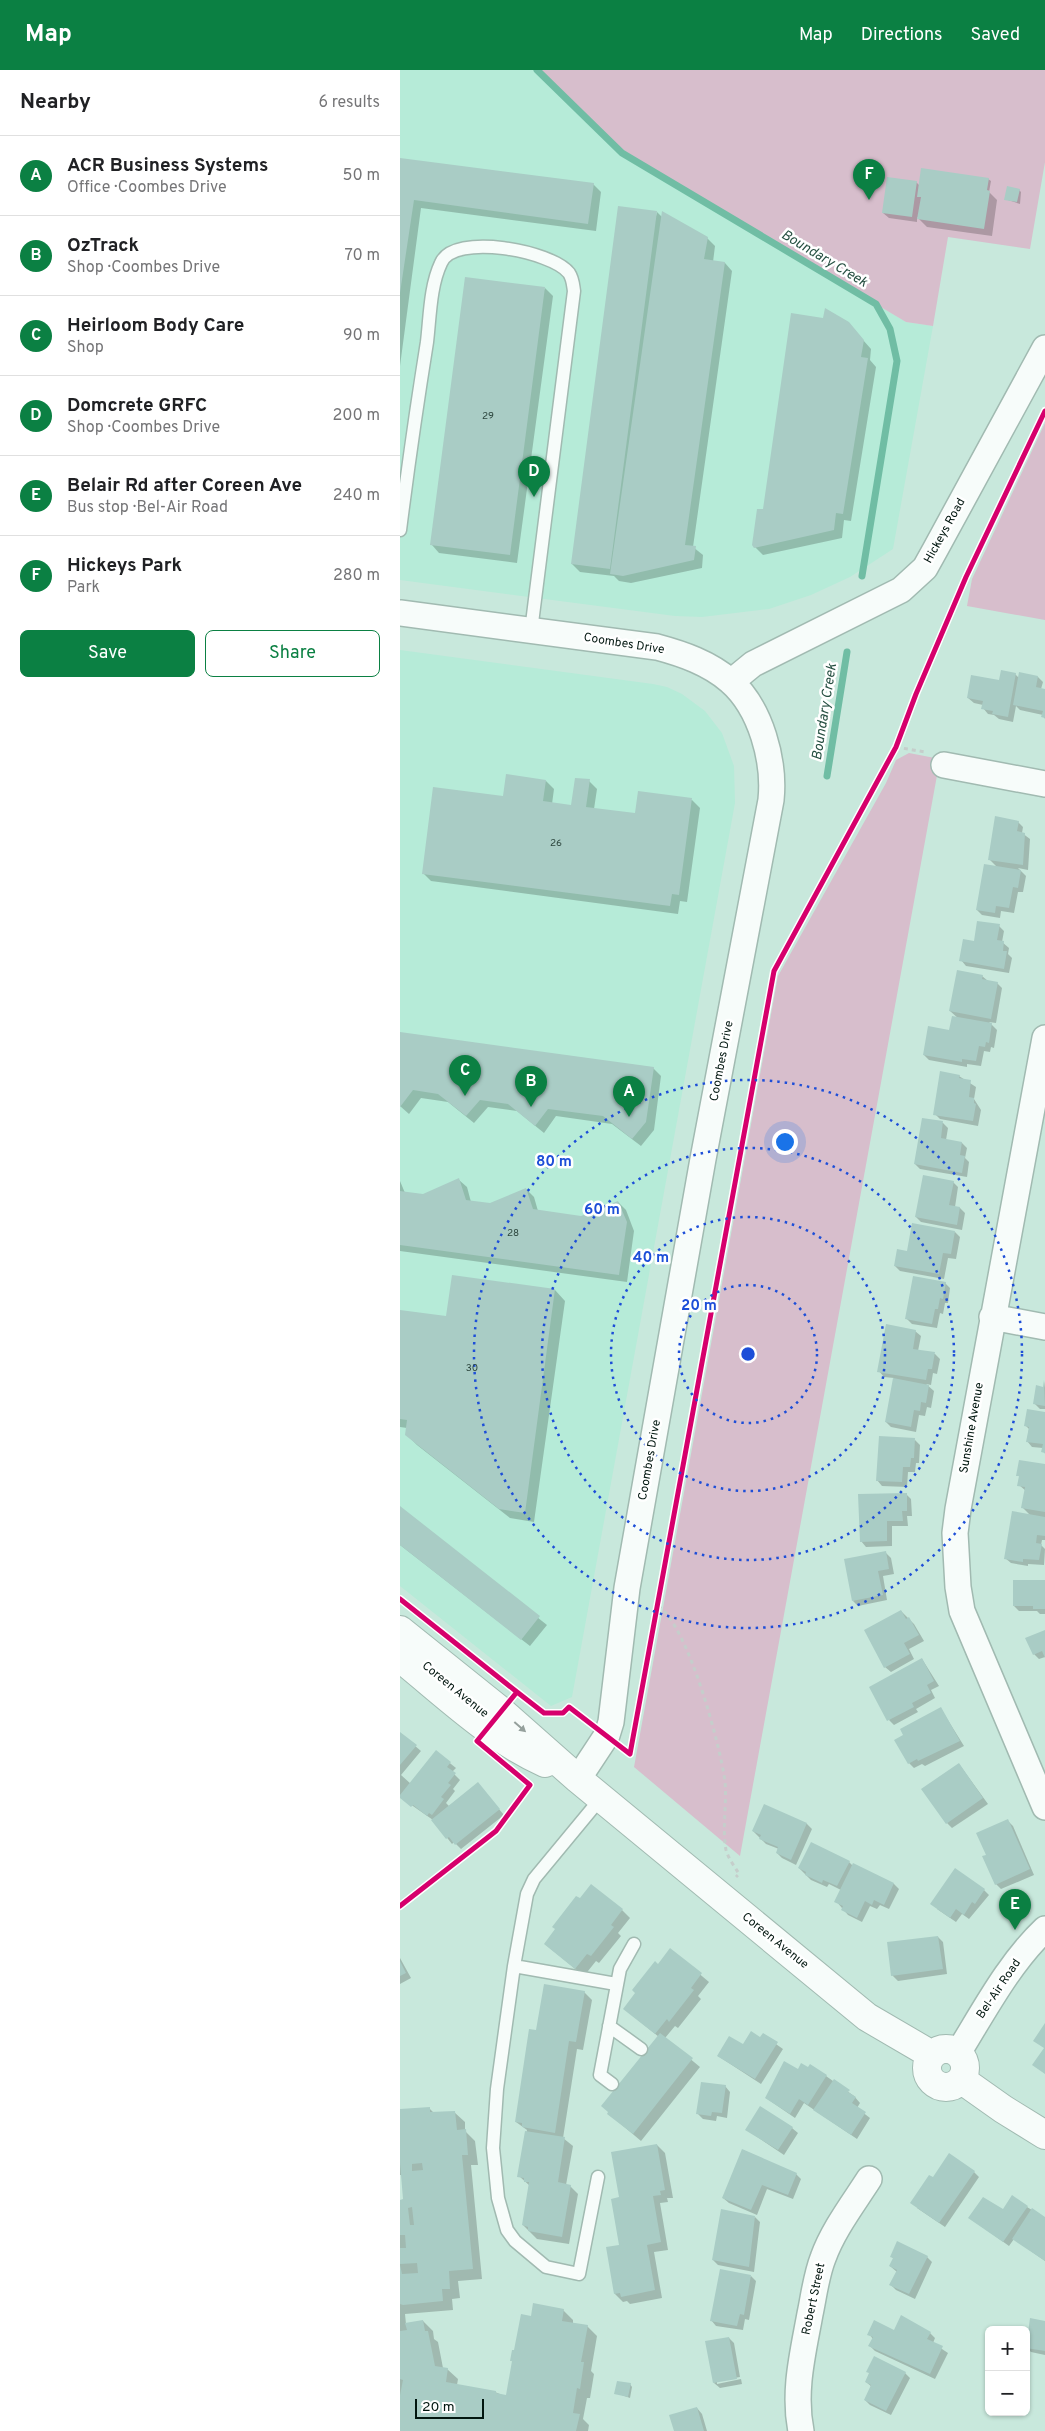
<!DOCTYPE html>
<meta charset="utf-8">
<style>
body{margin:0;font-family:Overpass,sans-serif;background:#f2f2f2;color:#202124}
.controls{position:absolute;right:15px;bottom:15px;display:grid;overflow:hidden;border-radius:8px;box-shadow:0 1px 4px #0004}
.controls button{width:45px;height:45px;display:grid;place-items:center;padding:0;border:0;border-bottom:1px solid #e0e0e0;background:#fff;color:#202124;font:25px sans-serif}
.scale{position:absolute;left:15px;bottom:12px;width:69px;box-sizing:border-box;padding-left:5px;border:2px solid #01160f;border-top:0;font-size:14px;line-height:18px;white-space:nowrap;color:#01160f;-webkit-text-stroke:4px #fff;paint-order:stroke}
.you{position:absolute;left:384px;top:1071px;width:18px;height:18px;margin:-12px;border:4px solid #fff;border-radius:50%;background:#1a73e8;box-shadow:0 0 0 8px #1a73e833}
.badge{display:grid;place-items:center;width:32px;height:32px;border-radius:50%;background:#0b8043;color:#fff;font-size:16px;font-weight:700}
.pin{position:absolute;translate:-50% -41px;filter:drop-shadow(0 1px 2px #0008)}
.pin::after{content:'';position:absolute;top:26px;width:18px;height:15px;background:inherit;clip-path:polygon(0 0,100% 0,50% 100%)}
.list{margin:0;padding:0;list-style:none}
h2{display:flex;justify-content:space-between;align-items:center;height:65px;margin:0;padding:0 20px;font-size:21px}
h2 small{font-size:16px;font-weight:400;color:#757577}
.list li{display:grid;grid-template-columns:32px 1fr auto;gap:15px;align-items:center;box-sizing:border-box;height:80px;padding:0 20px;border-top:1px solid #e0e0e0}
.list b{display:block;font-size:19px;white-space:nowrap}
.list p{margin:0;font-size:16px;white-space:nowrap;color:#757577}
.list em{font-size:16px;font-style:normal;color:#757577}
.actions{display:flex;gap:10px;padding:15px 20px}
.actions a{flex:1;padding:11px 0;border:1px solid #0b8043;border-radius:8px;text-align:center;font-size:18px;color:#0b8043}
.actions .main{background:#0b8043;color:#fff}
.map{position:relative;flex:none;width:645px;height:2361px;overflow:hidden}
header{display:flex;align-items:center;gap:30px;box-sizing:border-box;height:70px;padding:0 25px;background:#0b8043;color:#fff}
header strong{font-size:24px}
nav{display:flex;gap:28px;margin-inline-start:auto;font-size:18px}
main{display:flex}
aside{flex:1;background:#fff}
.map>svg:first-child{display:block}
</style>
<header>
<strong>Map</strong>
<nav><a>Map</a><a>Directions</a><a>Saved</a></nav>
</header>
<main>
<aside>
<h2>Nearby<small>6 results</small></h2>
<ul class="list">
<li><span class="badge">A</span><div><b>ACR Business Systems</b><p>Office · Coombes Drive</p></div><em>50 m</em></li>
<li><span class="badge">B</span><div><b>OzTrack</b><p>Shop · Coombes Drive</p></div><em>70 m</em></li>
<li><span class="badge">C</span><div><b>Heirloom Body Care</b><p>Shop</p></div><em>90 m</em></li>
<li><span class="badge">D</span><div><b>Domcrete GRFC</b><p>Shop · Coombes Drive</p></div><em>200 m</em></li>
<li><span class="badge">E</span><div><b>Belair Rd after Coreen Ave</b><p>Bus stop · Bel-Air Road</p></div><em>240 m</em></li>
<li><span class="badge">F</span><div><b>Hickeys Park</b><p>Park</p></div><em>280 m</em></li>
</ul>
<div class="actions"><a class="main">Save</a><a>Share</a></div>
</aside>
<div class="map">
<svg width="645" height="2361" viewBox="0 0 645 2361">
<rect width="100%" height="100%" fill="#c8e8dc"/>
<path fill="#b6ebd8" d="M0,0H137L222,83L506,252L533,256L493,479L450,507L411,525L369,539L302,547L275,546L0,510Z
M0,580L253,614L267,617L282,624L305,641L322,663L334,696L335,733L172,1627L151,1636L0,1516Z"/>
<path fill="#d7becc" d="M137,0H645V92L630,179L548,167L533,256L506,252L222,83Z
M645,353V550L567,536L572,509Z
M509,683L540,689L340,1786L234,1697L378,906L486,713L496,690Z"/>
<path fill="#0003" d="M0,89L193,114L201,122L196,161L21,138L0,296Z
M588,109L591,111L589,122L597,130L592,166L527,157L517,147V152L489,148L483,143L516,112L520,116Z
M619,120L621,122L620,134L605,129Z
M257,142L263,148L307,168L315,176L313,192L325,193L332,201L293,477L303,485L302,498L231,513L219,511L214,506L180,502L172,494Z
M145,218L153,226L117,493L39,483L32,475Z
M448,253L471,279L470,290L476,297L451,451L444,450L442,468L363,485L353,475L364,441Z
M615,604L619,608L638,607L643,612L641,619L645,620V649L643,645L620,640L616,636L613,652L599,649L594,645L588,644L583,638V635L574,633L568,628Z
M146,711L154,719L152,734L172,737L189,711L197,719L194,739L237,745L292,730L300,738L287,832L280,831L278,844L31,811L23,803L104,728Z
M618,752L623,757L622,763L630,769L628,800L618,798L626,806L623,822H618L614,843L601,841L600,848L582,845L577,840L597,797L589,789Z
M599,856L604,861L602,872L609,878L608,884L612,888L609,903L566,896L561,890L575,872Z
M582,906L588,911L597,913L602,918L596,953L589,952L597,960L594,978L591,977L590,982L584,981L581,996L567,994V997L529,990L524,985L550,962L559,949L550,941Z
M0,963L253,998L261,1006L254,1060L241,1076L212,1054L156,1046L144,1063L117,1041L88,1037L74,1053L48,1032L21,1028L9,1044L0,1036Z
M559,1006L576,1017L574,1029L581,1040L578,1056L540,1049L535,1044Z
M523,1049L543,1053L548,1058L546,1070L562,1073L567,1078L565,1088L569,1092L567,1107L520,1099L515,1094Z
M59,1110L67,1117L71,1132L90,1135L126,1119L134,1127L138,1141L181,1147L218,1132L226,1140L234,1161L227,1212L0,1181V1111L5,1123L23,1125Z
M553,1112L558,1117L555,1137L560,1138L565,1143L562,1160L521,1152L516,1147Z
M555,1162L560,1167L556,1189L548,1188L544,1209L500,1201L495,1196L508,1182Z
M545,1213L550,1218L548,1233H545L543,1244L540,1243L537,1258L512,1254L506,1248Z
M155,1220L165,1231L134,1452L110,1448L17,1375L6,1364L7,1358L0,1357V1241L47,1248Z
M515,1261L521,1266L518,1281L535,1284L540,1289L537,1304L533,1303L531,1315L526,1314L534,1321L531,1338L527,1337L525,1346L519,1345L516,1362L491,1357L486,1352L494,1308L484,1307L479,1301Z
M645,1311V1339H640L634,1333L644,1318Z
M645,1343V1384L643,1378L632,1377L627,1371L629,1359L625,1355Z
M515,1370L520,1375L519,1393H516L515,1402H508L507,1417L482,1416L477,1410Z
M645,1396V1470H642L641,1475L645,1479L644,1495L628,1494V1496L611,1493L605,1488L631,1446L623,1438L626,1421L619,1415L620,1408L618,1405Z
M506,1424L511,1429L512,1446H507L508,1456H492V1476L466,1477L461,1471Z
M0,1438L147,1555L130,1576L0,1475Z
M485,1482L491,1488L494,1504L483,1506L487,1530L458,1536L453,1531Z
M645,1511V1544H640L637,1541H619L614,1536Z
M501,1541L514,1554L524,1571L509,1579L514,1589L491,1602L485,1597Z
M645,1561V1587L639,1589L634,1584Z
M522,1589L539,1616L531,1620L535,1628L516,1639L518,1642L494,1655L489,1650Z
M541,1639L564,1676L525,1696L522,1694L514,1698L509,1693Z
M0,1663L21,1681L1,1705L11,1714L36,1682L56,1698L52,1702L60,1710L53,1719L55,1721L46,1733L49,1736L78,1714L104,1745L61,1779L54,1772L52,1774L33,1750L0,1727Z
M559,1694L588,1734L552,1758L547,1753Z
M365,1736L407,1754L412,1759L396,1795L382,1788L377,1783L379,1779L366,1774L353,1761Z
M608,1751L613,1756L634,1805L601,1819L596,1814L587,1786Z
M449,1792L453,1796L494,1814L499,1819L489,1839L480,1835L477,1839L470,1836L462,1852L448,1845L436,1831L441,1820L429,1814L427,1817L411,1810L399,1798Z
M584,1820L589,1825L569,1849L562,1844L556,1852L537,1839Z
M222,1840L230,1848L218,1863L221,1866L199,1893L196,1891L184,1906L145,1874Z
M538,1867L543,1872L547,1904L498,1911L492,1905Z
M271,1880L309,1912L298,1926L301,1929L278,1958L275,1956L265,1968L300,1997L241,2071L209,2044L259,1967L233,1946L259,1895Z
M0,1888L11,1908L0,1914Z
M184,1922L192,1930L183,1980L177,1979L163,2068L173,2076L166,2115L170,2116L178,2124L169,2174L137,2169L123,2155L130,2116L119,2106L127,2060L116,2052L137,1961Z
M363,1965L383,1979L361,2014L318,1986L360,1969Z
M398,2001L426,2006L454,2026L460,2033L457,2038L470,2048L457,2069L404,2033L395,2048L366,2028Z
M325,2016L330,2022L327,2048L317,2046L316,2051L303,2049L298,2044Z
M29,2038L34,2043L54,2042L65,2052V2061L75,2071L78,2095H71L82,2209L58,2211L60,2228L52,2229L53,2240L5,2244L6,2254L23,2251L33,2261L34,2269L38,2272L43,2298L47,2299L58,2309L57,2315L95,2322L107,2327L113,2293L111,2290L132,2247L163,2240L173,2250V2254L187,2256L197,2266L191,2301L194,2304L190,2328H187L183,2349L189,2355L188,2361H0V2131L5,2130L3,2105H0V2040Z
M392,2058L398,2063L384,2085L347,2060Z
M257,2075L265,2083L273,2128H267L268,2132L260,2133L268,2180L254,2182L262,2228L230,2234L227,2231L223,2232L215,2224L221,2176L220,2128Z
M343,2080L396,2104L401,2109L393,2129L367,2119L357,2145L329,2133L323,2128Z
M574,2102L579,2107L545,2157L517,2138L533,2109Z
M627,2137L645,2148V2191L614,2169L609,2176L570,2148Z
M355,2147L360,2152L354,2202L318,2195L313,2190Z
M491,2186L527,2187L532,2192L515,2229L496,2220L491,2215L497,2202L490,2196L494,2189Z
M351,2206L356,2211L349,2250L345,2249L343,2260L316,2256L311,2250Z
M645,2252V2285L631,2282L626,2277Z
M494,2261L530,2263L535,2268L533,2273L548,2283L535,2309L475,2281L470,2276L473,2269L469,2264Z
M329,2268L334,2273L340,2307L317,2311V2314L341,2309L342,2314L320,2318L314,2313Z
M505,2303L510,2308L491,2345L470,2335L465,2330L472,2317L466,2312L470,2304Z
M230,2314L232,2317L230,2328L216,2323Z
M297,2338L302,2344L307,2361H275Z"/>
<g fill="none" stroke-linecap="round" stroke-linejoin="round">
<path stroke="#70bda4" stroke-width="7" d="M137,0L222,83L476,234L490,259L497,291L462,506
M427,706L447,582"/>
</g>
<path fill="#a9ccc5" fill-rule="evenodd" d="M0,88L194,113L188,154L14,130L0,223Z
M521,98L589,108L587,120L590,121L584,159L517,149L521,127H517Z
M487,107L517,111L512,147L482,143Z
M607,116L620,119L617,132L604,130Z
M218,136L257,141L210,499L171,494Z
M262,141L308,167L304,189L325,192L285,475L296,476L294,490L223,506L210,504Z
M65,207L145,217L110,485L30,475Z
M425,238L449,252L464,270L461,287L468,288L443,444L436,443L434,460L354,478L352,475L357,439H363L391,243L423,248Z
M601,600L616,603L608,647L592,644L593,641L581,639L583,631L567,628L571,605L599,610Z
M619,602L638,606L636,617L645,619V648L641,647L643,641L613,635Z
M106,704L146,710L143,731L171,735L175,708L190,709L186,737L235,743L238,721L292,728L279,825L272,824L270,836L22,804L33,717L103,726Z
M595,746L619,751L617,761L625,763L623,795L588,790Z
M584,794L621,800L618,818L613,817L609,838L596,836L595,843L576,840Z
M577,851L600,854L597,870L604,871L603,881H607L604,899L559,891L563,869L574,871Z
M557,900L583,905L582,909L598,912L591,949L549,941Z
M552,946L592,953L589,973L586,972L585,977L579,976L576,991L562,989V992L523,985L528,956L549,960Z
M0,962L254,997L246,1052L232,1069L203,1046L148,1039L135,1056L108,1034L80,1030L66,1046L38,1024L13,1020L0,1037Z
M540,1001L560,1005L559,1008L571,1010L569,1027L574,1028V1033L576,1034L573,1051L533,1045Z
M522,1048L543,1051L541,1068L562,1072L560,1085L565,1086L562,1103L514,1094Z
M523,1105L554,1111L549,1135L560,1137L557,1155L515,1147Z
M59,1108L66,1130L90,1133L126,1118L133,1139L181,1146L218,1131L227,1152L219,1205L0,1175V1121L23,1124Z
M512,1153L555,1161L551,1184L543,1183L539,1204L494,1196L497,1179L507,1181Z
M52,1205L155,1219L125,1443L99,1439L5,1365L7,1350L0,1349V1240L46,1246Z
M513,1206L546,1212L543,1229L540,1228L538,1239H535L532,1254L505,1249Z
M486,1254L516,1260L513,1279L535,1282L532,1299H528L526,1310L477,1302Z
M493,1308L529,1315L526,1333L521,1332L520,1341L514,1340L511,1357L485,1352Z
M644,1310L645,1336L633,1334L636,1315L643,1317Z
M627,1339L645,1342V1383L641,1382L643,1374L626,1372L629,1357L624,1356Z
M479,1366L515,1368L514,1388H511L510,1397H503L502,1412L476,1411Z
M619,1390L645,1394V1442L621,1438L625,1417L617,1416L619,1406H616Z
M507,1423V1441H502L503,1451H487V1471L460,1472L458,1424Z
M0,1436L140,1546L121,1570L0,1475Z
M612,1441L645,1447V1466L637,1465L636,1473L642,1474L639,1490L623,1489V1492L604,1489Z
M486,1481L489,1499L478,1501L483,1525L452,1531L444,1489Z
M613,1510H645V1539H633V1536H613Z
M501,1540L506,1549L509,1547L519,1565L504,1573L510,1584L484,1598L464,1560Z
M645,1560V1588L642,1581L633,1585L625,1568Z
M522,1588L534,1611L527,1615L531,1623L512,1633L514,1637L487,1651L469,1617Z
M541,1637L560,1671L518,1691L517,1689L508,1694L494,1670L503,1665L500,1659Z
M0,1662L17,1675L0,1695Z
M36,1680L51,1692L47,1697L56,1703L48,1713L51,1715L41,1727L44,1729L32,1745L29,1743L27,1746L13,1735L11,1737L0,1728V1725Z
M559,1693L583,1728L546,1754L521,1719Z
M78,1712L100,1739L55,1775L49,1767L46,1769L31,1750Z
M364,1734L407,1753L391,1790L376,1783L378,1777L359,1769L361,1765L352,1761Z
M608,1749L630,1799L595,1815L582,1786L586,1785L576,1763Z
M411,1772L450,1791L437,1816L423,1810L422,1813L405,1805L406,1802L398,1798Z
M453,1793L494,1813L484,1835L474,1830L472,1835L465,1831L457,1848L441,1840L443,1836L434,1832Z
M555,1798L585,1819L575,1834L572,1832L564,1845L556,1839L550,1848L530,1834Z
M191,1814L223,1839L211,1855L214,1857L191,1886L187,1884L175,1899L144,1874L155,1859L152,1857L176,1826L180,1828Z
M538,1866L543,1899L491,1906L487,1872Z
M270,1878L302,1903L291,1918L294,1920L269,1952L267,1949L255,1964L223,1939L235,1923L232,1920L255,1891L258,1894Z
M0,1891L6,1903L0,1906Z
M144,1914L185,1921L176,1972L169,1971L155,2063L122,2057V2053L115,2052L129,1959L136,1960Z
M645,1953V2004L632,1995L644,1978L633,1971Z
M351,1961L360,1967L363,1963L378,1972L355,2009L317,1986L329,1966L343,1974Z
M260,1963L293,1988L233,2064L207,2044L208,2042L201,2036Z
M384,1991L398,1999L401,1993L408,1997L410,1994L427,2005L408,2035L399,2029L390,2044L365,2028Z
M434,2009L450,2020L448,2022L456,2027L452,2033L466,2042L451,2065L413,2040Z
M301,2012L326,2015L322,2043L312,2042L311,2046L296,2044Z
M360,2036L393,2057L378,2080L345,2060Z
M30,2037V2042L55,2041L57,2060L66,2059L68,2085H62L73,2199L49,2201L50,2219H42L43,2231L3,2235L0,2234V2195L2,2204L18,2203L17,2193L0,2194V2178H6L5,2165H0V2130L3,2129L0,2093V2039ZM22,2093L23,2100L12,2101V2094ZM12,2137L14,2155H10L8,2138Z
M125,2061L165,2067L158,2112L171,2115L162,2167L128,2161V2157L122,2155L129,2112H124V2108L117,2107Z
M257,2074L265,2120L260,2121L261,2125L253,2126L261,2172L247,2175L255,2220L221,2227L220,2223L214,2224L206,2177L219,2175L211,2129L219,2127L211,2082Z
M342,2079L397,2103L388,2125L362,2115L351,2140L322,2128Z
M549,2083L575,2101L539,2153L510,2133L529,2105L533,2107Z
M612,2125L628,2136L603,2172L568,2148L583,2127L603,2139Z
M632,2138L645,2147V2191L612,2169Z
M321,2139L355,2146L349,2197L312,2190Z
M497,2171L528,2186L509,2224L489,2215L497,2200L489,2196L493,2188L490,2187Z
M320,2199L351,2205L344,2245L340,2244L337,2256L310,2251Z
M133,2233L164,2239L162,2251L188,2255L181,2292H184L180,2319L177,2318L173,2343L180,2344L176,2361H0V2325L3,2310L0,2309V2261L7,2260L5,2253L23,2250L25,2261H28L35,2296L48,2298L46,2312L96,2321V2323L106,2325L112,2291H110L112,2280H114L121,2244L131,2246Z
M501,2245L531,2262L527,2269L543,2276L530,2304L468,2276L473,2267L467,2265L474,2250L494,2260Z
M630,2248L645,2251V2281L626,2278Z
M329,2267L337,2309L313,2313L305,2271Z
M474,2286L506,2302L486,2341L464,2330L471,2315L465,2312L469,2303L466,2302Z
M217,2311L231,2313L228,2327L214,2324Z
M297,2337L304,2361H274L269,2345Z"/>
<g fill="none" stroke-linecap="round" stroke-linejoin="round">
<defs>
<path id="service" d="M0,460C8,397 17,334 27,272C30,247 30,216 41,193C54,162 152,181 169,203C173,209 173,215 174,221L131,561
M114,1896L216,1914
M209,1956L241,1979
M212,2014L200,2005L220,1899L234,1874
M198,2107L179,2204L146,2197L115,2171L107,2160L98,2128L93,2078L97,2019L114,1896L127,1824L134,1809L201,1728"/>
<path id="minor" d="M0,543L257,577C283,584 309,593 330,611C361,638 375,691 371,730L303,1089L227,1518L211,1652L207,1665L178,1709
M331,612L353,594L501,520L525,498L535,480L645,278
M544,695L645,714
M645,968L558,1439L555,1463L558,1517L562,1541L645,1737
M592,1247L645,1257
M558,1983C584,1941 609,1893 645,1859
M401,2361C393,2321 403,2283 410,2244C414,2225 416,2206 423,2188C433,2160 453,2134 469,2109"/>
<path id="tertiary" d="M0,1560L101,1641L178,1709L467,1947L532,1985
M0,1588C46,1625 91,1669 145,1693
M527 1998a19 19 0 1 1 38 0a19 19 0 1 1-38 0Z
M562,2010L603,2039L645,2065"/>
</defs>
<use href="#service" stroke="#a1bab1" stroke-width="15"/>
<use href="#minor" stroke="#a1bab1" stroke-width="28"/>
<use href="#tertiary" stroke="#a1bab1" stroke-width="30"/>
<path stroke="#c5cecb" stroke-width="3" stroke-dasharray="4 4" stroke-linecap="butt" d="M496,677L525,682
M258,1536C288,1555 320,1675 325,1711C327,1734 322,1758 326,1780C328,1788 335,1797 339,1804L336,1807"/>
<use href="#service" stroke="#f7fcfa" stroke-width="12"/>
<use href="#minor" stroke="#f7fcfa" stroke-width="25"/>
<use href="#tertiary" stroke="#f7fcfa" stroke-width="28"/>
<defs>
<path id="cycleway" d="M0,1529L117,1622
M0,1836L96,1761L130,1715L77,1671L117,1622L144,1643H163L169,1637L230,1684L374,901L496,677L516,624L566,507L645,341"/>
</defs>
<use href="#cycleway" stroke="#fff" stroke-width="8"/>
<use href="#cycleway" stroke="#d6006c" stroke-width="5"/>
</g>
<defs><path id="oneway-solid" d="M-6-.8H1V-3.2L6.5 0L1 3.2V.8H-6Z" transform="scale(1.25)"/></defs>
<use fill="#95a09c" href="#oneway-solid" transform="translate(120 1657) rotate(41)"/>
<g fill="none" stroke="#1d4ed8" stroke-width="2.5" stroke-dasharray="2.5 5">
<circle cx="348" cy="1284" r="69"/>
<circle cx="348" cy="1284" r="137"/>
<circle cx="348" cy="1284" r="206"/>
<circle cx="348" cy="1284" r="274"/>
</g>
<g text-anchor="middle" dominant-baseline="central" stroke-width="5" stroke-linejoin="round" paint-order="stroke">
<g font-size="10" fill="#2b443c">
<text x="88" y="346">29</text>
<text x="156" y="773">26</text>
<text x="113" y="1163">28</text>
<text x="72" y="1298">30</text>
</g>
<g font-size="12" fill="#01160f" stroke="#fff">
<text transform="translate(545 461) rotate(-61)">Hickeys Road</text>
<text transform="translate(224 574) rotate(9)">Coombes Drive</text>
<text transform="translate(322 991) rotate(-79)">Coombes Drive</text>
<text transform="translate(572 1358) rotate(-80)">Sunshine Avenue</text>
<text transform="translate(250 1390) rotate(-80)">Coombes Drive</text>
<text transform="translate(55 1620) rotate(39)">Coreen Avenue</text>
<text transform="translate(375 1871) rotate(39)">Coreen Avenue</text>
<text transform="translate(599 1919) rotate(-56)">Bel-Air Road</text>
<text transform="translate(414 2229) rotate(-78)">Robert Street</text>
</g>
<g font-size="14" font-style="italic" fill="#254f41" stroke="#fff">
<text transform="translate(424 189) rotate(31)">Boundary Creek</text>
<text transform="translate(425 642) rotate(-81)">Boundary Creek</text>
</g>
</g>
<circle cx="348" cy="1284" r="8" fill="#1d4ed8" stroke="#fff" stroke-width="2.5"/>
<g font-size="15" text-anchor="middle" font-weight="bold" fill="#1d4ed8" stroke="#fff" stroke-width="5" stroke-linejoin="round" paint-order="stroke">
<text x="154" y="1096">80 m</text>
<text x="202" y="1144">60 m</text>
<text x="251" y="1192">40 m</text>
<text x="299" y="1240">20 m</text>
</g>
</svg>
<div class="controls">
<button>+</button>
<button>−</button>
</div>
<div class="scale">20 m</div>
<div class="you"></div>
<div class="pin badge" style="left:229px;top:1047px">A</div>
<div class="pin badge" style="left:131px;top:1037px">B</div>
<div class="pin badge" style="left:65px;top:1026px">C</div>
<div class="pin badge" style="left:134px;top:427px">D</div>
<div class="pin badge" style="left:615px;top:1860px">E</div>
<div class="pin badge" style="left:469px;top:130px">F</div>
</div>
</main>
